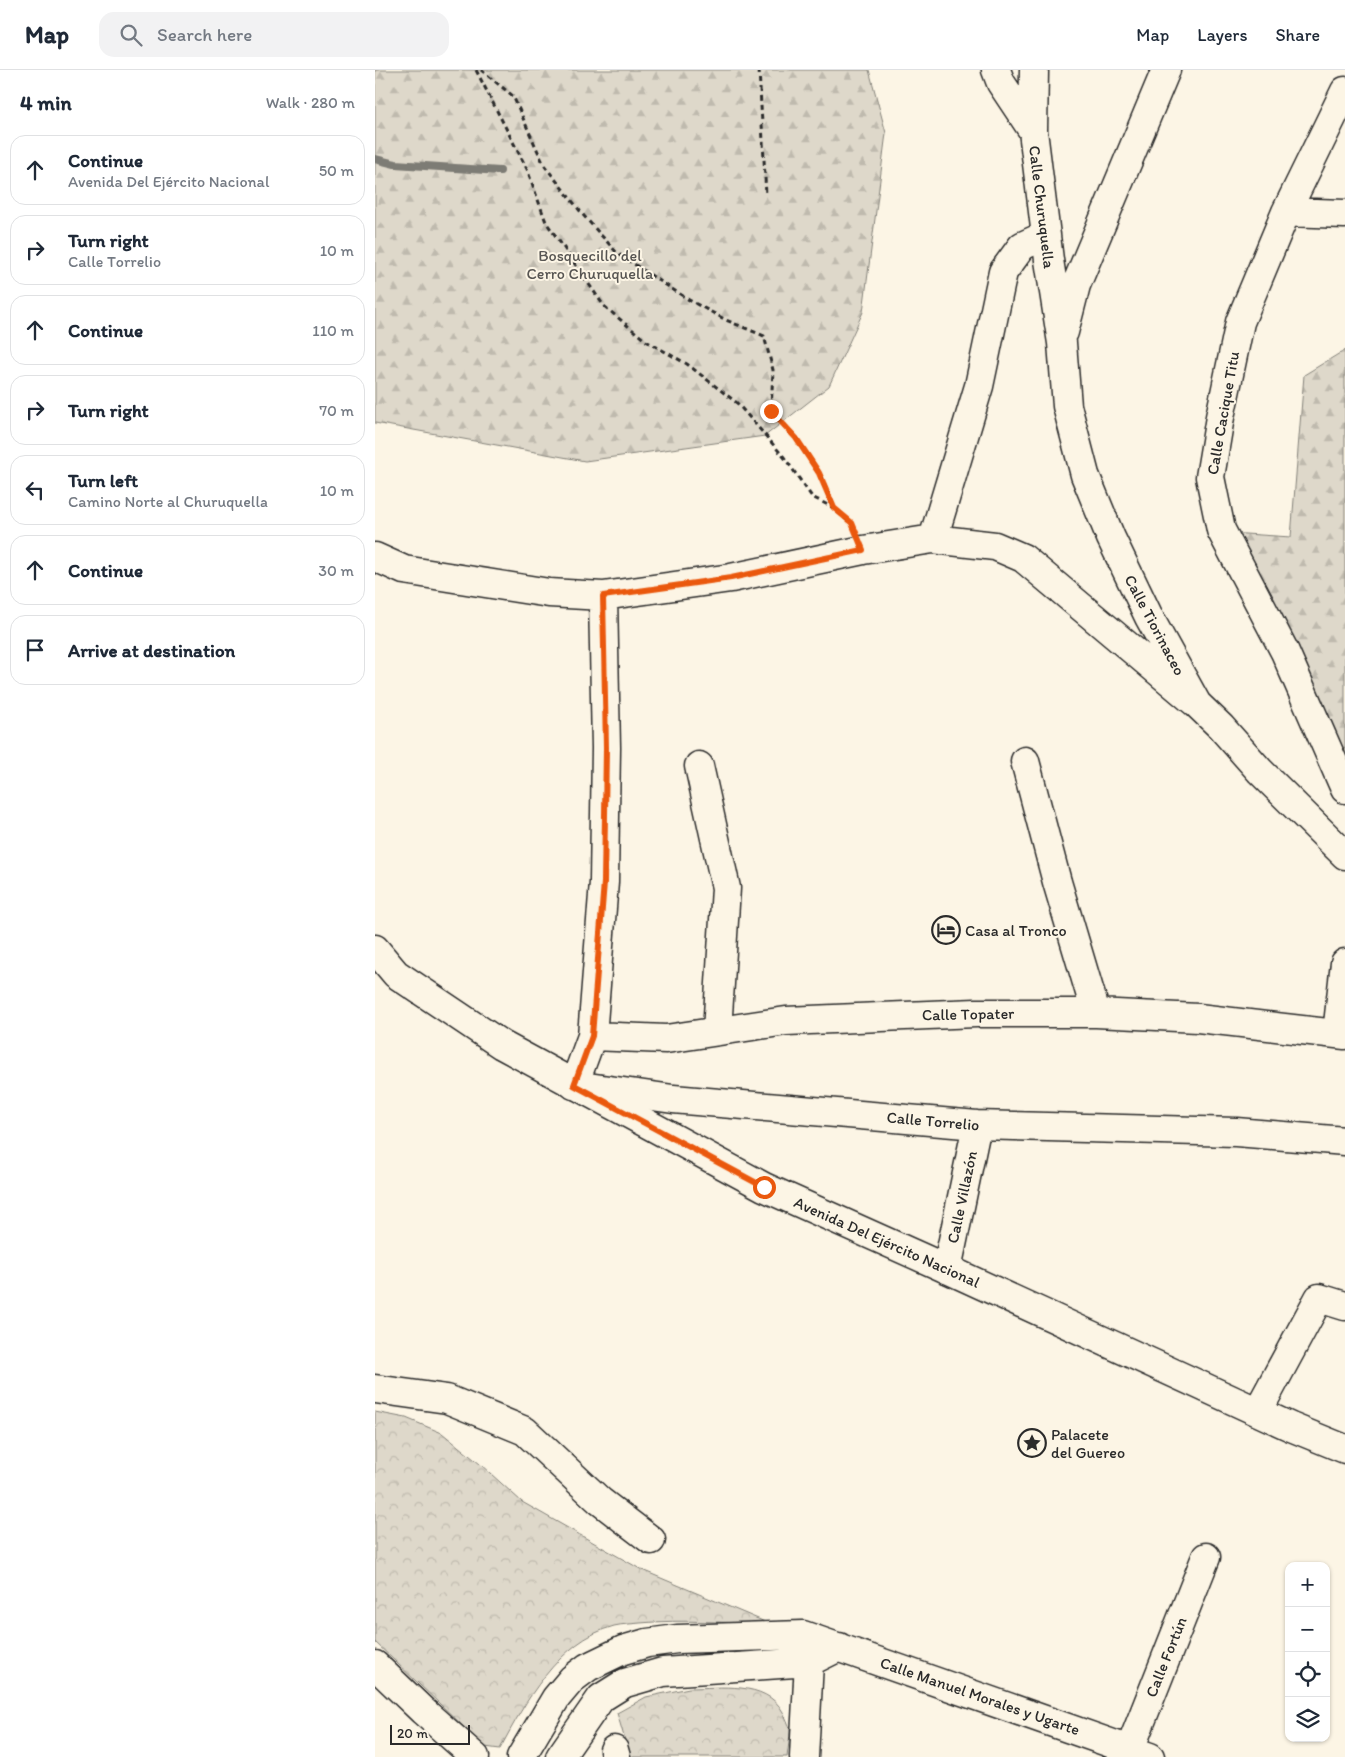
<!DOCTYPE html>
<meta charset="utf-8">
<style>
body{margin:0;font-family:Itim,sans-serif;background:#f2f2f3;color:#1f2937}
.controls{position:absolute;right:15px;bottom:15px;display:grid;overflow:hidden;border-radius:10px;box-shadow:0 1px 4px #0004}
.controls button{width:45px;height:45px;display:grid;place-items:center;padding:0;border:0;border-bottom:1px solid #e0e1e3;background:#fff;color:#1f2937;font:25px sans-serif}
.scale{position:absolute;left:15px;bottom:12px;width:80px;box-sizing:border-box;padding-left:5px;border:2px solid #2b2b2b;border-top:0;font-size:14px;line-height:18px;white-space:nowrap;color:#2b2b2b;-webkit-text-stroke:4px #fcf5e5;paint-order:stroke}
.stop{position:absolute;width:15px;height:15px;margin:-11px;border:4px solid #ea580c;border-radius:50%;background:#fff}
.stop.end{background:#ea580c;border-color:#fff;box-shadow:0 1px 5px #0008}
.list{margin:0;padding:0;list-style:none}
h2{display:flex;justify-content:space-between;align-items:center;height:65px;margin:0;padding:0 20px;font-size:21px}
h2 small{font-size:16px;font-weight:400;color:#747a83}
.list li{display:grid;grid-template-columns:32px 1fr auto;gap:15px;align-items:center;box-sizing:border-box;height:70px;margin:0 10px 10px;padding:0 10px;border:1px solid #e0e1e3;border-radius:15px}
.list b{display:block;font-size:19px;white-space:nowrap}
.list p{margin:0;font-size:16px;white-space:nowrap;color:#747a83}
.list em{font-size:16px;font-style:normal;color:#747a83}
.icon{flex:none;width:28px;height:28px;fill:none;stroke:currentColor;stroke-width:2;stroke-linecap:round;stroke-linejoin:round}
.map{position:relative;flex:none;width:970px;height:1687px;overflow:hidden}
header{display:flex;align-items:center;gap:30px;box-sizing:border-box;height:70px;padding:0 25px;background:#fff;border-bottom:1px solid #e0e1e3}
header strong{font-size:24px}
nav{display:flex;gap:28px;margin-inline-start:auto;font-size:18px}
.search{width:350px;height:45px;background:#f2f2f3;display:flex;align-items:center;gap:12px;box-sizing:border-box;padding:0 18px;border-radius:15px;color:#747a83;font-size:19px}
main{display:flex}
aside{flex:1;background:#fff}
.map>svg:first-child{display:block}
</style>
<header>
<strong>Map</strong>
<div class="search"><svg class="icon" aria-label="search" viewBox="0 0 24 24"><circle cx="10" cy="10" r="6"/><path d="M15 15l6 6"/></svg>Search here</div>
<nav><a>Map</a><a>Layers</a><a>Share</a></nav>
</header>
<main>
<aside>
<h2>4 min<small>Walk · 280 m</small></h2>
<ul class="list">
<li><svg class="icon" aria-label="ahead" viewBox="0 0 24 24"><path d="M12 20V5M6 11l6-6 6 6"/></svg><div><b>Continue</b><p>Avenida Del Ejército Nacional</p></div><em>50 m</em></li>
<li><svg class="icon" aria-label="right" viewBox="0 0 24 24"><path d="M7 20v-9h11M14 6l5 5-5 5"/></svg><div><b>Turn right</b><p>Calle Torrelio</p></div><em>10 m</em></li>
<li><svg class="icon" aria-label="ahead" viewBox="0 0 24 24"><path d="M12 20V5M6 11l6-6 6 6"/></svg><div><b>Continue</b></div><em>110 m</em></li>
<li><svg class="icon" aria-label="right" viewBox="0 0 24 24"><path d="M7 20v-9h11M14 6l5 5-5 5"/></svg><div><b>Turn right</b></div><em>70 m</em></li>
<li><svg class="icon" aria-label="left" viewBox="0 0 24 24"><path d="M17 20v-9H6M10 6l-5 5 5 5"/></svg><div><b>Turn left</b><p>Camino Norte al Churuquella</p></div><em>10 m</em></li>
<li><svg class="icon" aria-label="ahead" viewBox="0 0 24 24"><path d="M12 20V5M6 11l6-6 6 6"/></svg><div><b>Continue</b></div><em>30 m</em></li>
<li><svg class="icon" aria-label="arrive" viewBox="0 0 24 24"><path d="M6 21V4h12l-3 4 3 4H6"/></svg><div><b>Arrive at destination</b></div></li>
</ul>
</aside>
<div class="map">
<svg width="970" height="1687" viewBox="0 0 970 1687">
<defs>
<pattern id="forest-firs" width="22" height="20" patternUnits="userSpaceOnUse" patternTransform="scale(1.25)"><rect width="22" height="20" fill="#ded8ca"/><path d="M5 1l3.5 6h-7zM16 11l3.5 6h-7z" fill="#bfbaae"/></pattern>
<pattern id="park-crowns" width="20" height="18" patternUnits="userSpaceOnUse" patternTransform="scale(1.25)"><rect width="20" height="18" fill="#ded8ca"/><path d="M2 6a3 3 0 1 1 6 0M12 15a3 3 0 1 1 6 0" fill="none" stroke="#bfbaae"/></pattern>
</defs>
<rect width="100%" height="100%" fill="#fcf5e5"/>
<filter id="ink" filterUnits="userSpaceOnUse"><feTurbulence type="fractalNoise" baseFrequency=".02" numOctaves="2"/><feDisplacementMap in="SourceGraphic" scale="10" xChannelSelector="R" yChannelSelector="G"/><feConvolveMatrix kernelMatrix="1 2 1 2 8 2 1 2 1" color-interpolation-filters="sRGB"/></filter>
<g filter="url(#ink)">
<path fill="url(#forest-firs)" stroke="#84827a" d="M0,0H494L511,63L488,242L454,316L390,366L210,391L0,353Z
M970,280V693L855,463L916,467L929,305Z"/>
<path fill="url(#park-crowns)" stroke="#84827a" d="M0,1342L31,1348L67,1363L105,1394L147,1432L267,1500L395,1554C352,1553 308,1549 265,1553C257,1554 247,1554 239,1556C183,1571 150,1632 125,1679L110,1677L0,1572Z
M314,1618C344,1618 391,1610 408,1642C410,1647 414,1653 415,1660C415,1668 413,1678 412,1687H255L242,1643L271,1627Z"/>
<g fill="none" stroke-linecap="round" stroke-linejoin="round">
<path stroke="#7d7b74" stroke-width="8" d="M0,89L20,94L125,101"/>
<defs>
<path id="minor" d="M621,0L626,13L658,61
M659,0L658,61L674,190L687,273L692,336L710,405L736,468L774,547L822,634L846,657L885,701L970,785
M970,21L911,142L865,252L845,347L835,407L846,460L910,582L970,719
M911,142L970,144
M689,262L701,215L791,0
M558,469L604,316L628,202L647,176L671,165
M0,487L29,500L174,523L228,526L356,508L488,480L558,469L620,476L648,488L822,634
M228,526L231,678L229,812L217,966L199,1015L298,1029L602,1055L861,1062L970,1071
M650,691L682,812L721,943
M324,696L351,818L342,961
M962,963L970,893
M217,966L291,969L411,951L601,943H721L823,948L970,965
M572,1199L602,1055
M0,1319L72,1329L150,1361L225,1431L276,1470
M883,1341L944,1228L970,1236
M0,1595L48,1641L100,1687
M239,1680L241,1687
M754,1687L755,1679L831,1487"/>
<path id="major" d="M0,879L21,904L127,975L389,1117L572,1199L916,1357L970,1379
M146,1687L181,1628L197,1609L213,1597L248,1580L272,1573L302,1569L428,1565L775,1687
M185,1687L226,1628L250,1613L288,1602L434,1592L464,1577
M429,1687L434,1592"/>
</defs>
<use href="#minor" stroke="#2b2b2b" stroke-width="31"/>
<use href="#major" stroke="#2b2b2b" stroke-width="31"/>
<path stroke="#2b2b2b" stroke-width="3" stroke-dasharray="5 4" stroke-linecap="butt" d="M101,0L152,99L171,152L229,236L271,271L312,294L362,333L409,387L437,427L459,438L477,454
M106,0L138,26L169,95L209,146L242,183L314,230L351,250L389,266L398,300L396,341L421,368L444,403L459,438
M384,0L391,125"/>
<use href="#minor" stroke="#fcf5e5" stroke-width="28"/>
<use href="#major" stroke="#fcf5e5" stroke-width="28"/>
</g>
</g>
<g fill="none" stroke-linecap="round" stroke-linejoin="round" filter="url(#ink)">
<path stroke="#ea580c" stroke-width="6" d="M389,1117L199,1015L217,966L229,812L231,678L228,526L356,508L488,480L477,453L459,438L444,403L421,368L396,341"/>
</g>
<defs>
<symbol id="hotel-ring" viewBox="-11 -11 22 22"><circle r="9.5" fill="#fcf5e5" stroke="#2b2b2b" stroke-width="1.5"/><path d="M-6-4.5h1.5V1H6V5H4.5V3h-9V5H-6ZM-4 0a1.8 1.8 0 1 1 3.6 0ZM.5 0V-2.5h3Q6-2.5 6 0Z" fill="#2b2b2b"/></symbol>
<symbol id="sight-ring" viewBox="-11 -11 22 22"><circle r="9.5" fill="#fcf5e5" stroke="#2b2b2b" stroke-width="1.5"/><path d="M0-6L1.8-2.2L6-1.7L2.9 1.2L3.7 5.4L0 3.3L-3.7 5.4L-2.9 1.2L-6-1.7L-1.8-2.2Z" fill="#2b2b2b"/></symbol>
</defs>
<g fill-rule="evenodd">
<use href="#hotel-ring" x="555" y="844" width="32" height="32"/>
<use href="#sight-ring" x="641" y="1357" width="32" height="32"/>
</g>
<g text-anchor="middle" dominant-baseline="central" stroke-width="4" stroke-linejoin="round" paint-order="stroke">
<g font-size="16" fill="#2b2b2b" stroke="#fcf5e5">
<text transform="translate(667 137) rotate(83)">Calle Churuquella</text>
<text transform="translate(848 343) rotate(-80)">Calle Cacique Titu</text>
<text transform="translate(780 555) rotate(62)">Calle Tiorinaceo</text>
<text transform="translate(593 944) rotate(-1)">Calle Topater</text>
<text transform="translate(558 1051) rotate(5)">Calle Torrelio</text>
<text transform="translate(587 1127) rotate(-78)">Calle Villazón</text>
<text transform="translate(512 1172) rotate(24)">Avenida Del Ejército Nacional</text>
<text transform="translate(791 1587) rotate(-68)">Calle Fortún</text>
<text transform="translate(605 1626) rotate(19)">Calle Manuel Morales y Ugarte</text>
</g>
<g font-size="16" fill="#585653" stroke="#fcf5e5">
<text x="215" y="185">Bosquecillo del<tspan x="215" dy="18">Cerro Churuquella</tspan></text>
</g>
<g font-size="16" fill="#2b2b2b" stroke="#fcf5e5" text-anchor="start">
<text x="590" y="860">Casa al Tronco</text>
<text x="676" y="1364">Palacete<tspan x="676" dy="18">del Guereo</tspan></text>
</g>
</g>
</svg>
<div class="controls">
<button>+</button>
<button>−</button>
<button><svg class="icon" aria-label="locate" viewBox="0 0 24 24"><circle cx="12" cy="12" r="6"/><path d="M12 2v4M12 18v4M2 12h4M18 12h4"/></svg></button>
<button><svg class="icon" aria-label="layers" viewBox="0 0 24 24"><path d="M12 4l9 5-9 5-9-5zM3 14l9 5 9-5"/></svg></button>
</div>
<div class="scale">20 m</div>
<div class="stop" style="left:389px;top:1117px"></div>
<div class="stop end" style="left:396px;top:341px"></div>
</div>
</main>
